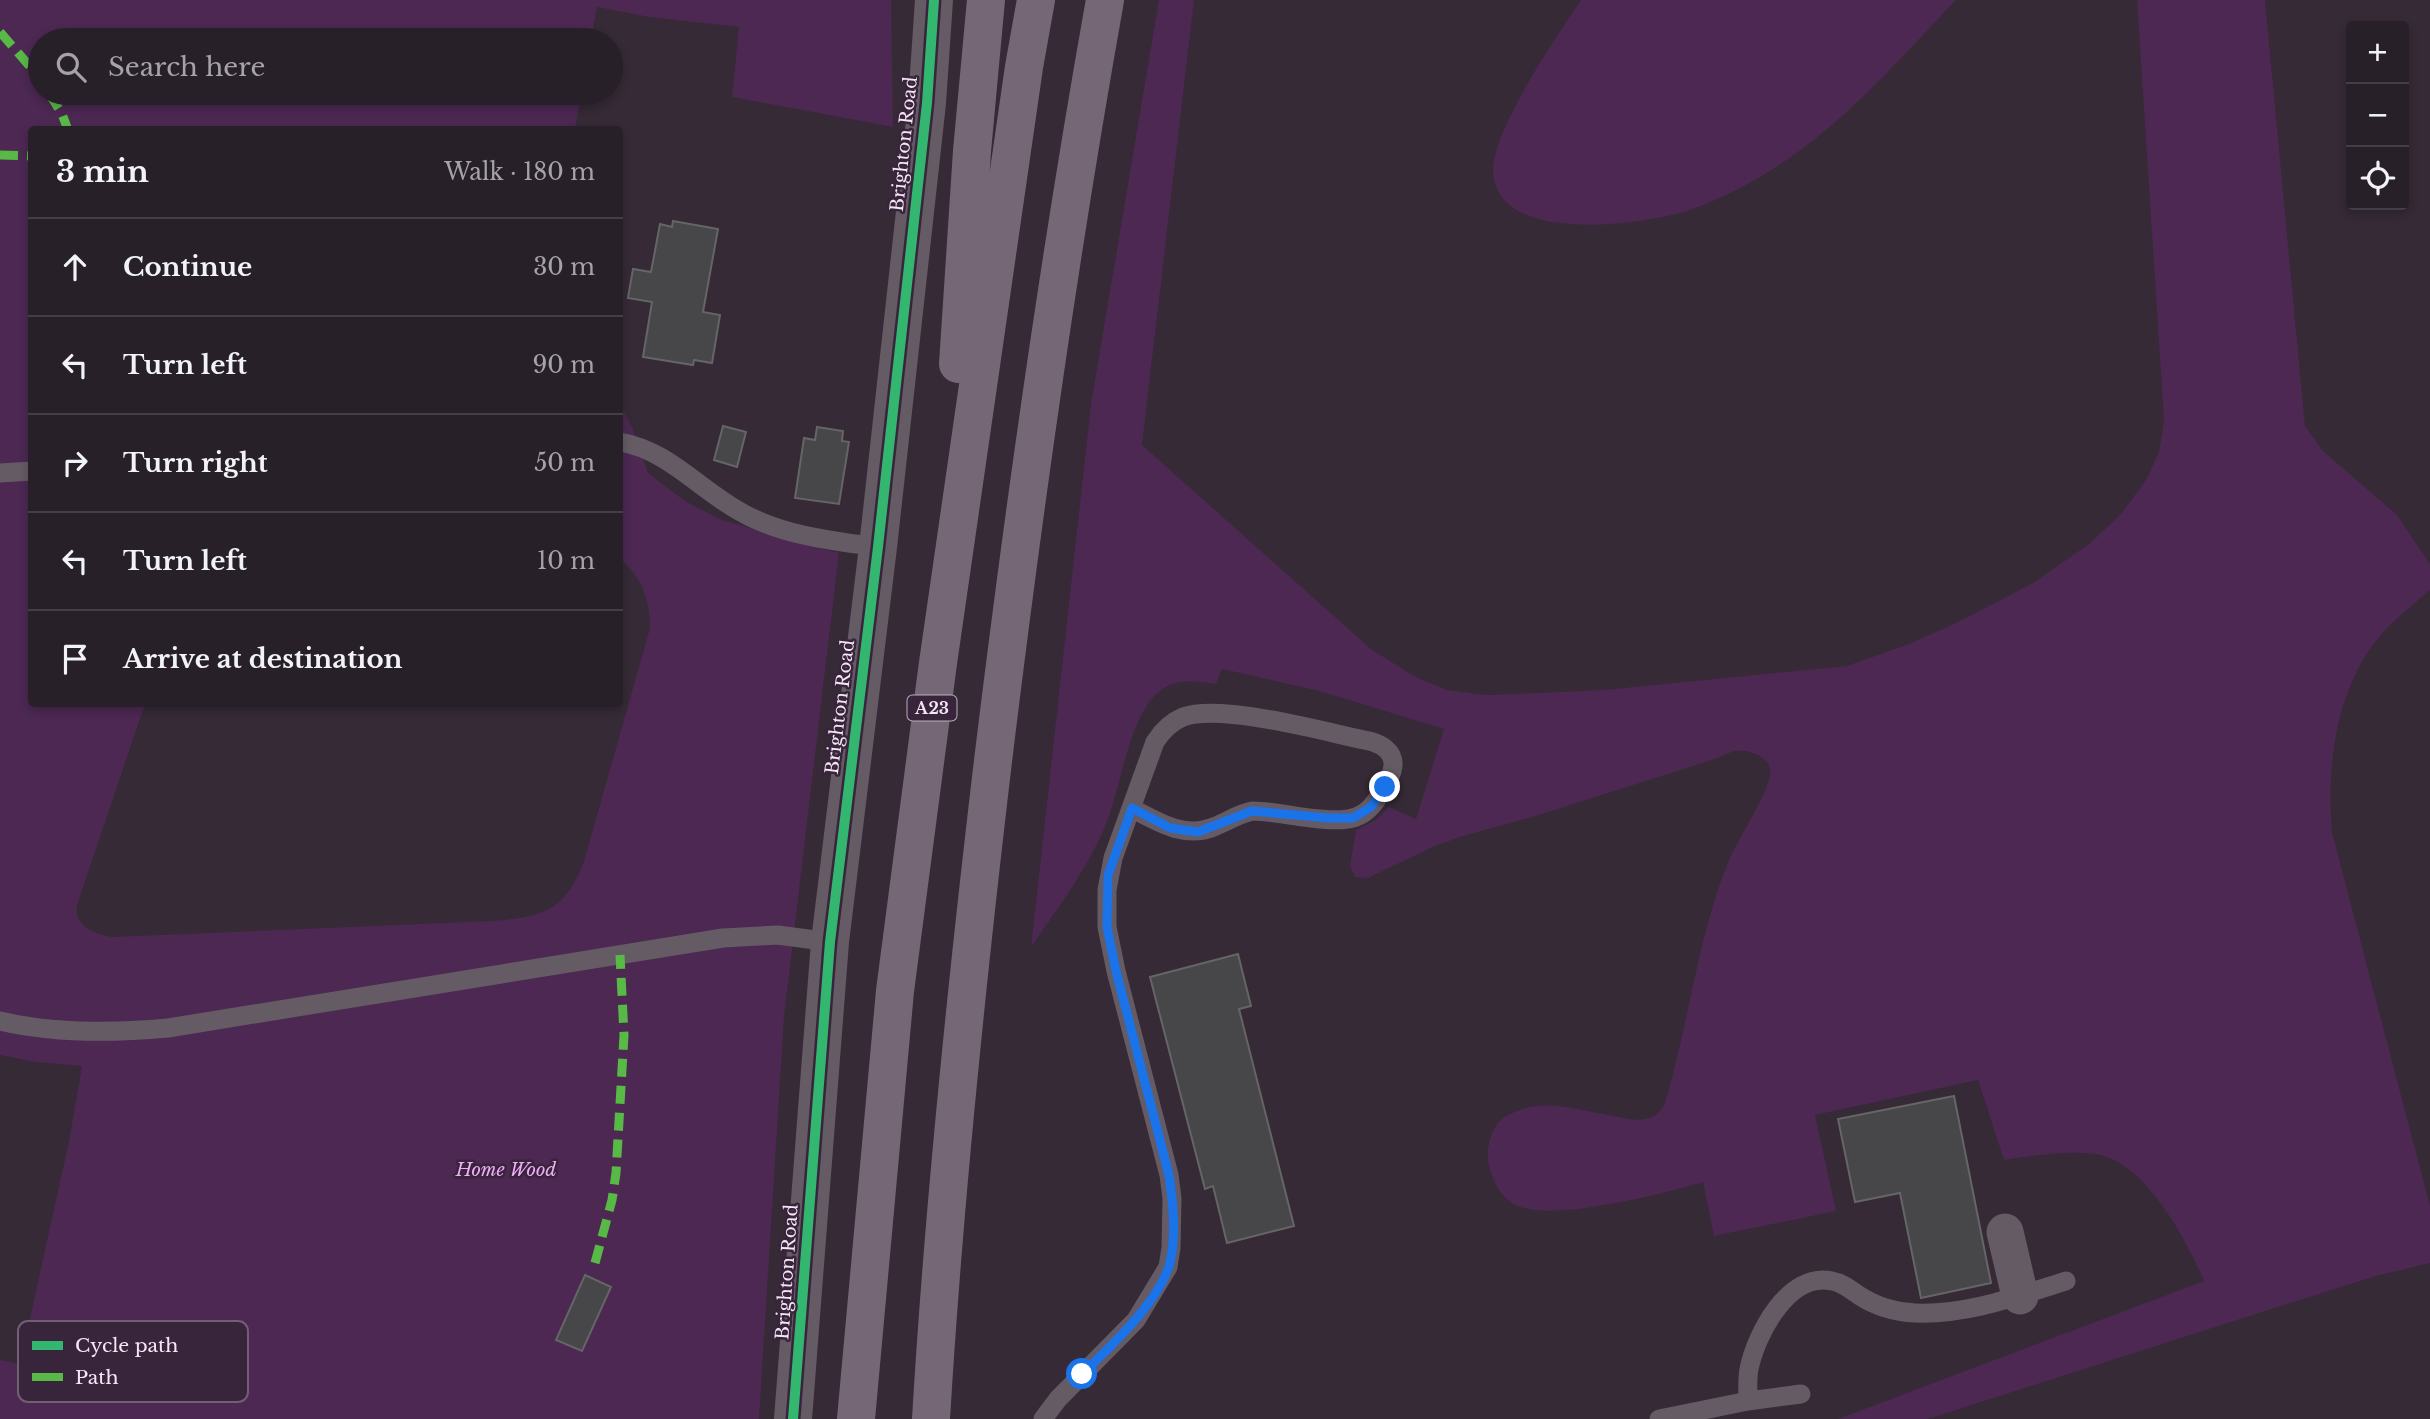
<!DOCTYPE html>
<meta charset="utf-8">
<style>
body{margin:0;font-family:"Libre Baskerville",serif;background:#342d34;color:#f1f3f6}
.controls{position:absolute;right:21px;top:21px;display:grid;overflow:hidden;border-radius:7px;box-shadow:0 4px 10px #0003}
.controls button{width:63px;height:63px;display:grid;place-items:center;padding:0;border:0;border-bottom:2px solid #443e45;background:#282028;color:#f1f3f6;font:35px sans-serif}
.stop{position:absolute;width:21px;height:21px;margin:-16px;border:5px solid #1a73e8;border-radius:50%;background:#fff}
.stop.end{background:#1a73e8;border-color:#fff;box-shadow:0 2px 7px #0008}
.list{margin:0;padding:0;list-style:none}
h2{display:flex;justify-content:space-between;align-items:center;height:91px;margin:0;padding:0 28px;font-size:30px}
h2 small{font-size:23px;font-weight:400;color:#a5a3a8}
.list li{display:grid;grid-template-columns:46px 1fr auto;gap:21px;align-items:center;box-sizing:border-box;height:98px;padding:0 28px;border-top:2px solid #443e45}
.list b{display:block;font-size:26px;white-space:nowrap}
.list em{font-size:23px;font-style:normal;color:#a5a3a8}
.icon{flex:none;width:38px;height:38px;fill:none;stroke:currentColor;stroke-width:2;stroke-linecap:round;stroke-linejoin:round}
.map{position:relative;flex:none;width:2430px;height:1419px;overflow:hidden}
.search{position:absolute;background:#282028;box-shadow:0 4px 10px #0003;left:28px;top:28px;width:595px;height:77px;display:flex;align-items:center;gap:18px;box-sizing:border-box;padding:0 24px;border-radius:38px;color:#a5a3a8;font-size:26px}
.panel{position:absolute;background:#282028;box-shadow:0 4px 10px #0003;left:28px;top:126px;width:595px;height:581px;border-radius:7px}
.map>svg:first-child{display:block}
</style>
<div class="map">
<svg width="2430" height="1419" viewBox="0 0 2430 1419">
<rect width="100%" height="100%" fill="#352a36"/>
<path fill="#4c2852" d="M0,0H891L893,127L732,97L739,27L649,17L597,7L591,40H40V93H581L575,129L32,130V704H145L77,905C74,926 94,934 112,937L492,921C543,917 565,911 584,861L650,628C650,601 642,577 620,559V403L632,427L648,473L685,501L722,520L839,553L784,1017L759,1419H0V1360L20,1364L69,1141L82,1066L36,1062L0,1055Z
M1159,0H1194L1142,445L1371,649L1412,675L1446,690L1487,695L1604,690L1847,666L1909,644L1958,622L2033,583L2089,544L2121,514L2146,480L2159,452L2164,420L2137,0H2265L2305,426L2323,451L2397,515L2430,564V590C2407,610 2382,629 2366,655C2334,706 2327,774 2332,832L2430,1206V1263L2372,1277L1928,1419H1838L2204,1281C2186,1239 2145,1161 2095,1154C2065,1150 2034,1156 2004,1160L1978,1080L1815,1115L1836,1211L1714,1236L1703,1182C1664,1194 1561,1219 1524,1208C1507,1204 1497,1190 1492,1175C1485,1158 1487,1139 1497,1124C1502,1117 1512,1113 1519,1110C1549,1099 1583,1111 1614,1116C1624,1118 1635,1121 1645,1119C1656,1117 1660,1112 1665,1103C1689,1023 1697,938 1729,860C1737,840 1774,785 1770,769C1767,755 1748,749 1735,751C1729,752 1721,757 1715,759L1539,815L1460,837L1435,846L1368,878L1355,877L1350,865L1356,830L1376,820L1389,807L1416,819L1444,729L1319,691L1222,669L1216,684C1197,681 1176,678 1160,691C1129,715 1121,788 1106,824C1089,866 1057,910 1031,947L1091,404Z
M1581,0H1956C1897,62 1840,129 1765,174C1741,189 1711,203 1684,212C1638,225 1499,245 1493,173C1490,133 1558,34 1581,0Z"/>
<path fill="#474648" stroke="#656566" stroke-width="2" d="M673,221L718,229L703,312L720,315L712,363L694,360L693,365L643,357L652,302L628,298L633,269L651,272L660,224L672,227Z
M723,426L746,432L737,467L714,460Z
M817,427L843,431L842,441L849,442L839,504L795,498L804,438L815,440Z
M1238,954L1251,1006L1239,1009L1294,1226L1227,1243L1213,1186L1205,1189L1150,977Z
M1954,1096L1991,1283L1921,1298L1900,1193L1855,1202L1838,1119Z
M585,1275L611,1287L582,1351L556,1340Z"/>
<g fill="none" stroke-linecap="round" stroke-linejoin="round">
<path stroke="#645b65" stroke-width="19" d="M620,442C667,450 698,488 739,511C780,535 831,541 878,547
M0,473L32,471
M0,1021C54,1034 113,1033 168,1028L723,938L778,935L830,942
M1748,1401C1748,1390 1747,1379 1749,1369C1756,1334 1789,1271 1832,1281C1843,1283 1851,1290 1860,1296C1877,1307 1895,1312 1915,1313C1967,1315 2018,1296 2066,1281
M1043,1419L1058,1399L1136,1320L1168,1267L1171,1248L1172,1198L1169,1175L1116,971L1107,927V890L1113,858L1155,742C1162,731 1171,722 1183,717C1222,703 1325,732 1369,741C1381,744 1394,751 1393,766C1392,774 1387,784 1382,791C1376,802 1368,813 1356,817C1332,826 1280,811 1253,811C1240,813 1228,821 1216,826C1185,840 1159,822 1131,808
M1659,1419L1748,1401L1801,1394"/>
<path stroke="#645b65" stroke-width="37" d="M2005,1232L2020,1296"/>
<path stroke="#645b65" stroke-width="38" d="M793,1419L830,942L878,547L927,103L934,0"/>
<path stroke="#766777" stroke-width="38" d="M958,364L972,151L986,0
M856,1419L895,991L938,663L1024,67L1036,0
M931,1419C944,1199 967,980 993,761C1024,506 1060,252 1105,0"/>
<path stroke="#58b947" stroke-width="9" stroke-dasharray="18 9" stroke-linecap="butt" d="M0,32L40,78
M49,93L62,114L68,130
M0,155L32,156
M595,1263L612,1200L616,1173L624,1035L620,955"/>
<defs>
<path id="cycleway" d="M793,1419L830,942L878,547L927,103L934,0"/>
</defs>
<use href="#cycleway" stroke="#39253b" stroke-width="15"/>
<use href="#cycleway" stroke="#33b770" stroke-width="10"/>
</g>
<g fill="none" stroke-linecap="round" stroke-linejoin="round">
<path stroke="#1a73e8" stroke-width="9" d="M1082,1374C1110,1347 1157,1304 1169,1266C1177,1238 1173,1203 1169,1175L1116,971L1107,927L1108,875L1132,808L1170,828L1198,832L1252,811L1328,818H1353L1371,807L1385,787"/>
</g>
<g text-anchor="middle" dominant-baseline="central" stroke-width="5" stroke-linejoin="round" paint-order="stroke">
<rect fill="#39253b" stroke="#bcacbd" stroke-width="2" x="907.5" y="695.5" width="49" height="25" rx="5"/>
<g font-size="16" font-weight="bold" fill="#f4e6f5">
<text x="932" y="708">A23</text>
</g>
<g font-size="18" fill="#f4e6f5" stroke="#39253b">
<text transform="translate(904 144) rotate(-84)">Brighton Road</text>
<text transform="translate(840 707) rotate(-83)">Brighton Road</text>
<text transform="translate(787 1272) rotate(-86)">Brighton Road</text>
</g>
<g font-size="18" font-style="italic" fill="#f2adfa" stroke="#39253b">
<text x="506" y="1170">Home Wood</text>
</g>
</g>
<rect x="18" y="1321" width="230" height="81" rx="10" fill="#39253b" stroke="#715f73" stroke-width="2"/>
<rect x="32" y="1341" width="31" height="9" fill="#33b770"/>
<rect x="32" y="1373" width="31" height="8" fill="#58b947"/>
<g font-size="19" fill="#f4e6f5">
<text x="75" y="1352">Cycle path</text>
<text x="75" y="1384">Path</text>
</g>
</svg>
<div class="controls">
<button>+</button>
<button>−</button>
<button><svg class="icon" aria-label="locate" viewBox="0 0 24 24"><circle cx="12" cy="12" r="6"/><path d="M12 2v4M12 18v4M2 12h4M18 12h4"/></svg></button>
</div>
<div class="stop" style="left:1082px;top:1374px"></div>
<div class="stop end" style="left:1385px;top:787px"></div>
<div class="search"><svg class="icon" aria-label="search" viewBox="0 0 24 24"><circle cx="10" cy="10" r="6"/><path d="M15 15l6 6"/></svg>Search here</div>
<section class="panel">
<h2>3 min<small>Walk · 180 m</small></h2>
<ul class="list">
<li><svg class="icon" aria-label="ahead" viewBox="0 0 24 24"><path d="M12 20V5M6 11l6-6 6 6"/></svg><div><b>Continue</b></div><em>30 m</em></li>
<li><svg class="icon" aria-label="left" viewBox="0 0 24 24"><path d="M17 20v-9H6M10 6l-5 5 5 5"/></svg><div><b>Turn left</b></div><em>90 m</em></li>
<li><svg class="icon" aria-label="right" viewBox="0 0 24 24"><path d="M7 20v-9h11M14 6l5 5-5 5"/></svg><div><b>Turn right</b></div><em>50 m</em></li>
<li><svg class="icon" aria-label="left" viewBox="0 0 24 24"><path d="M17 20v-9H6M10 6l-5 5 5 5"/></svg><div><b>Turn left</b></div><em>10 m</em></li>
<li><svg class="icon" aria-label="arrive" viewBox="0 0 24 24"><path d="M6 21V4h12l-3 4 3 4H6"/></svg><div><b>Arrive at destination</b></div></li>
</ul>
</section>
</div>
